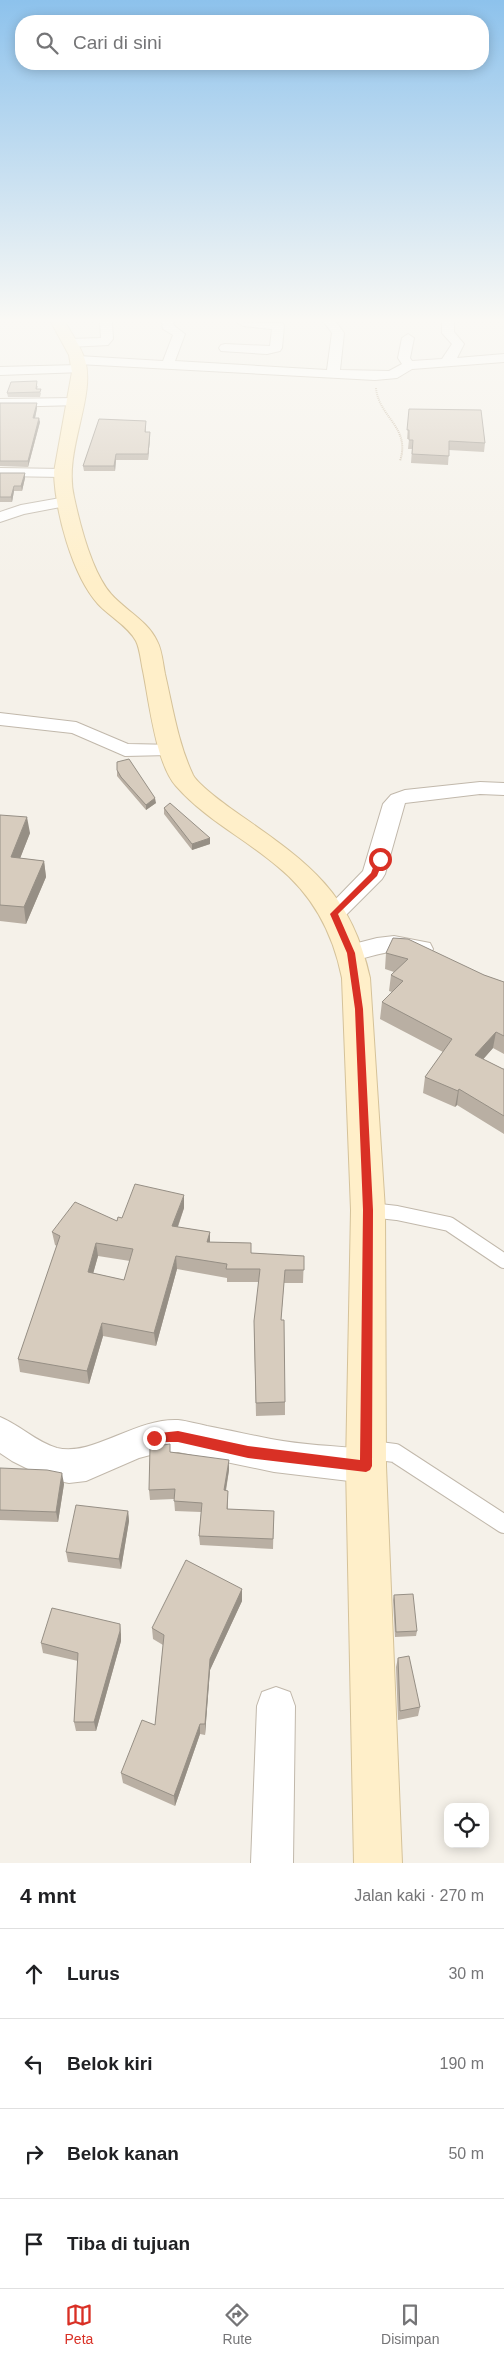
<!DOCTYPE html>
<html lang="id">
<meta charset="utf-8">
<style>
body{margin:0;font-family:Arial,sans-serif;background:#f6f6f6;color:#202124}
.controls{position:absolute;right:15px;bottom:15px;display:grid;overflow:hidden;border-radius:10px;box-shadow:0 2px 12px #0003}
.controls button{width:45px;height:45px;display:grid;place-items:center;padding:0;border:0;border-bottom:1px solid #e0e0e0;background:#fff;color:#202124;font:25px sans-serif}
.stop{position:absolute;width:15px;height:15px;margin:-11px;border:4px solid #d93025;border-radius:50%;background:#fff}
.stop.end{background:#d93025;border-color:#fff;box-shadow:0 1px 5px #0008}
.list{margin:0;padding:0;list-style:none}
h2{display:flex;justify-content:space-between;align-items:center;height:65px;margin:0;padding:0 20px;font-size:21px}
h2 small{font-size:16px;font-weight:400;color:#757577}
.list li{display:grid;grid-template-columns:32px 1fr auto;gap:15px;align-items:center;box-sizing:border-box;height:90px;padding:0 20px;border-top:1px solid #e0e0e0}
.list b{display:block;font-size:19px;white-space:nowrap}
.list em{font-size:16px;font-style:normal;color:#757577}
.icon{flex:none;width:28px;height:28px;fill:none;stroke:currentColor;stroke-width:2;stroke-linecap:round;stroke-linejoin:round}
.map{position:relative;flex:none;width:504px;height:1863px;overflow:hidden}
.search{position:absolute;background:#fff;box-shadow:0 2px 12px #0003;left:15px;right:15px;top:15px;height:55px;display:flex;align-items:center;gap:12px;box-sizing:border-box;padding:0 18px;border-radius:20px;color:#757577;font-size:19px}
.sheet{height:425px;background:#fff}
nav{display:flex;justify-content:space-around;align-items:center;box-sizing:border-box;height:70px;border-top:1px solid #e0e0e0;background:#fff;font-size:14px;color:#757577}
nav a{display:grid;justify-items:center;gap:2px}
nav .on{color:#d93025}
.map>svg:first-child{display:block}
</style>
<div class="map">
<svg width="504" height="1863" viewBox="0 0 504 1863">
<rect width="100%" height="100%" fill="#f5f1e9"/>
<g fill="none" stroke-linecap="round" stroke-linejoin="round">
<defs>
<path id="lane-far1" d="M370,1210L397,1213L449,1224L504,1261"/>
<path id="lane" d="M371,1450L395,1453L504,1524"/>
<path id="street" d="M100,322H112L113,339L108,345L69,347L63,343L69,339L101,338Z
M162,322H174L173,325L185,334L175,361L327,370L332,333L324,322H336L344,333L340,370L389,371L402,364L398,358L402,338L408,334L414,338L410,358L412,361L442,359L452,344L442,333V322H454V332L464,344L457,358L504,354V362L412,369L397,378L375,380L78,364L72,360L78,356L163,361L173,335L163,329Z
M237,322L282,323L284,326L282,348L280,351L267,354L221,351L219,348L221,345L225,344L270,346L272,329L243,326Z
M79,365L83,366L85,369L83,372L0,375V367Z
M75,398L82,402L80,405L0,407V399Z
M0,468L63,469L70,473L63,477L0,476Z
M66,497L74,502L71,505L24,514L0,522V512L21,505Z
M0,713L76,722L128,744L177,745L180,749L177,753L170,755L125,756L72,733L0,725Z
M480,782L504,783V795L480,794L405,803L385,874L382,879L342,919L334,922L326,919L322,914L326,909L363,871L383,804L391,795L405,790Z
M394,936L430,943L433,949L430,955C417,958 407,952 394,952C376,952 359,963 342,959L339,953L342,947L377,938Z
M0,1417C20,1425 36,1442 57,1448C92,1457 135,1418 178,1420C187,1421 198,1424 207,1426C229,1430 250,1435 271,1439C302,1445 335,1446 366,1449L378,1454L383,1466L378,1478L366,1483L274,1472L178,1452L154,1454L139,1458L86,1481L69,1483L54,1480L42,1476L12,1461L0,1453Z
M276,1687L290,1692L295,1706L293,1863H251L257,1706L262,1692Z"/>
<path id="secondary" d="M51,322H65C72,334 81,347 85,360C96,398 63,451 74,497C80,525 92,572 111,594C125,610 148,621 157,641C162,650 163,664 165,674C173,709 178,743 193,775C199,786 231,809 243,817C309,863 352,894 370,978L385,1210L386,1466L402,1863H354L346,1466L351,1210L342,978C333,933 313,895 277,866C244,838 205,819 176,786C156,764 149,701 143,671C141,662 140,649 136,641C128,626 109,616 98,604C72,575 55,511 54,472L72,372L69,355Z"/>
</defs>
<use href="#lane-far1" stroke="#c1b8ab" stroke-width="16"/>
<use href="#lane" stroke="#c1b8ab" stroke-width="20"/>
<use href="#street" stroke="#c1b8ab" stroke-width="2"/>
<use href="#secondary" stroke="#d5c299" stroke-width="2"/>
<path stroke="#c3b39c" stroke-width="2" stroke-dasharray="1 1" stroke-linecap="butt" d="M376,388C379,418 411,427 400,461"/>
<use href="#lane-far1" stroke="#fff" stroke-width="14"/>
<use href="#lane" stroke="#fff" stroke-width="18"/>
<use href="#street" fill="#fff" fill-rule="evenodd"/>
<use href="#secondary" fill="#ffefc9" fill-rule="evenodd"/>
</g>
<path fill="#b9afa3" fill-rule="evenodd" d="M38,386L37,389L41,393L40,397H8L7,393Z
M0,403L37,408L35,418L40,422L28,467L0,466Z
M409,409L485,443L484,452L449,450L448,465L411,463L412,449H408L409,439H407Z
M146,426V432L150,437L148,460H116L115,471H84L83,466Z
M0,473H25V478L22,491H14L12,502H0Z
M117,770L156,803L146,810L122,782L117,776Z
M164,808L210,838V844L192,850L164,814Z
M0,815L30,833L20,858L44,861L46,877L26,924L0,921Z
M386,953L484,975L504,982V1054L493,1048L483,1059L503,1069H504V1134L457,1105L455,1107L423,1093L425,1077L443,1052L380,1019L382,1002L392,992L389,991L391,975L394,972L385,969Z
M184,1208L178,1227L210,1232V1242L251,1243V1253L304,1256L303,1283H284L281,1320L285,1402V1415L256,1416L254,1334L259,1282H227V1278L177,1269L156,1346L103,1336L89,1384L20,1372L18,1359L57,1246L55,1245L52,1232L117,1221L122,1218ZM98,1256L130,1261L124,1280L93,1273Z
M171,1452L229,1470L226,1491H228V1509L274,1511L273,1549L200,1545L199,1536L201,1512L175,1511L174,1499L150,1500L149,1490Z
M0,1468L64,1484L58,1522L0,1520Z
M128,1511L129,1521L121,1569L68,1562L66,1552Z
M242,1589V1601L210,1670L205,1735L200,1734L175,1806L123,1783L121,1773L155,1725L163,1645L153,1639L152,1628Z
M394,1595L417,1631L416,1636L395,1637L393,1600Z
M121,1634V1641L96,1731H76L74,1722L78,1661L43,1653L41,1643Z
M398,1658L420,1707L418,1716L398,1720L396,1667Z"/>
<path fill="#968f85" d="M37,403V408L34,423L33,418Z
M39,418L40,422L28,467V461Z
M150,432V437L148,460V454Z
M116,454V460L115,471L114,466Z
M25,473V478L22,491L21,486Z
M14,486V491L12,502L11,497Z
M155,798L156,803L146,810V805Z
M27,817L30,833L14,874L11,857Z
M210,838V844L192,850V844Z
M44,861L46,877L26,924L24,907Z
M496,1032L493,1048L473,1071L475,1055Z
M459,1089L457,1105L455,1107L458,1091Z
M184,1195V1208L173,1240L172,1226Z
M210,1232V1246L207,1242Z
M96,1243L98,1256L90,1285L88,1272Z
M176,1256L177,1269L156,1346L154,1333Z
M102,1323L103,1336L89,1384L87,1371Z
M229,1460V1470L224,1500V1490Z
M62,1473L64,1484L58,1522L56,1512Z
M128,1511L129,1521L121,1569L119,1559Z
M242,1589V1601L210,1670L205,1735V1724L210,1659Z
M120,1624L121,1634V1641L96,1731L94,1722Z
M200,1724V1734L175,1806L174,1796Z"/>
<path fill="#d7ccbe" stroke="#968f85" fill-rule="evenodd" d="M37,381L36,389H41L40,392L7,393L11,382Z
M0,403H37L33,418H39L28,461H0Z
M409,409L481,410L485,443L449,441V456L412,454L413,440H409V430H407Z
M99,419L146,421L145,432H150L148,454H116L114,466H83Z
M0,473H25L21,486H14L11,497H0Z
M129,759L155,798L146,805L121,777L117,770V762Z
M170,803L210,838L192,844L164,808Z
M0,815L27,817L11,857L44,861L24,907L0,905Z
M393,938L408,939L484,975L504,982V1036L496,1032L475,1055L503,1069H504V1116L459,1089L458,1091L425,1077L452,1039L382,1002L403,981L391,975L408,959L386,953Z
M135,1184L184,1195L172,1226L210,1232L207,1242L251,1243V1253L304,1256V1270H285L281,1320H284L285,1402L256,1403L254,1321L260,1269H226L227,1264L176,1256L154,1333L102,1323L87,1371L18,1359L60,1236L52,1232L75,1202L117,1221L118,1217L122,1218ZM96,1243L133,1249L124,1280L88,1272Z
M170,1444V1452L229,1460L224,1490L228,1491L227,1509L274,1511L273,1539L199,1536L202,1503L174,1501L175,1489L149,1490L150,1447Z
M0,1468L47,1470L62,1473L56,1512L0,1510Z
M76,1505L128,1511L119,1559L66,1552Z
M186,1560L242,1589L210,1659L205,1724H200L174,1796L121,1773L142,1720L155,1725L164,1635L152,1628Z
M413,1594L417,1631L396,1632L394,1595Z
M52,1608L120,1624V1631L94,1722H74L78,1653L41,1643Z
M409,1656L420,1707L400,1711L398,1658Z"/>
<linearGradient id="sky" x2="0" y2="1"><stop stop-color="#8dc2ec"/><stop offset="0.55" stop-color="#faf9f5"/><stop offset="1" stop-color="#faf9f5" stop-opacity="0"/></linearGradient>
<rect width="504" height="583" fill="url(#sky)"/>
<path fill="#d93025" d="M377,857L384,859L377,876L338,914L355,953L363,1009L373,1210L372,1466L370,1470L366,1472L248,1458L178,1442H150L148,1438L150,1434L178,1431L248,1446L360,1460L363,1210L355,1009L347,953L330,914L371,873Z"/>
</svg>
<div class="controls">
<button><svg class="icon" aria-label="locate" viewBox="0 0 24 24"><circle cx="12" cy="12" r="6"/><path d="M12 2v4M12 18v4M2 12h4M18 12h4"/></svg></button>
</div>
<div class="stop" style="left:380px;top:859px"></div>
<div class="stop end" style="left:154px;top:1438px"></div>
<div class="search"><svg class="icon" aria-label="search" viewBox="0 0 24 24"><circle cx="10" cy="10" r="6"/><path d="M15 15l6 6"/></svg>Cari di sini</div>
</div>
<section class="sheet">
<h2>4 mnt<small>Jalan kaki · 270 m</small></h2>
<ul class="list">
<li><svg class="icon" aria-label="ahead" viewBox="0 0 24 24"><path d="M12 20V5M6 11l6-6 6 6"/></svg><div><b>Lurus</b></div><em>30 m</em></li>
<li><svg class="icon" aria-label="left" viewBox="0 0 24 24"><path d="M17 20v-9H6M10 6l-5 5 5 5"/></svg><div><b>Belok kiri</b></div><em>190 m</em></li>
<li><svg class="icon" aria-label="right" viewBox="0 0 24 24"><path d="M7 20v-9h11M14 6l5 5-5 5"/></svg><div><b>Belok kanan</b></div><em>50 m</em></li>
<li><svg class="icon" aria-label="arrive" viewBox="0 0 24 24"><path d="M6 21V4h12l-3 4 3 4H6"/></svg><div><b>Tiba di tujuan</b></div></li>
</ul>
</section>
<nav>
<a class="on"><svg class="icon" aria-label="map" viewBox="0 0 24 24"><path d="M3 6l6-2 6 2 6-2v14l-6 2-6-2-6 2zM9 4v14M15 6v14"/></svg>Peta</a>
<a><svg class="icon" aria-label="directions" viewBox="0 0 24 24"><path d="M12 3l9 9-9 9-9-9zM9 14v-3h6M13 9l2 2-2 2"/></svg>Rute</a>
<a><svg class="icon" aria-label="saved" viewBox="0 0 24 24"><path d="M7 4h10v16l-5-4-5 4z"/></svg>Disimpan</a>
</nav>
